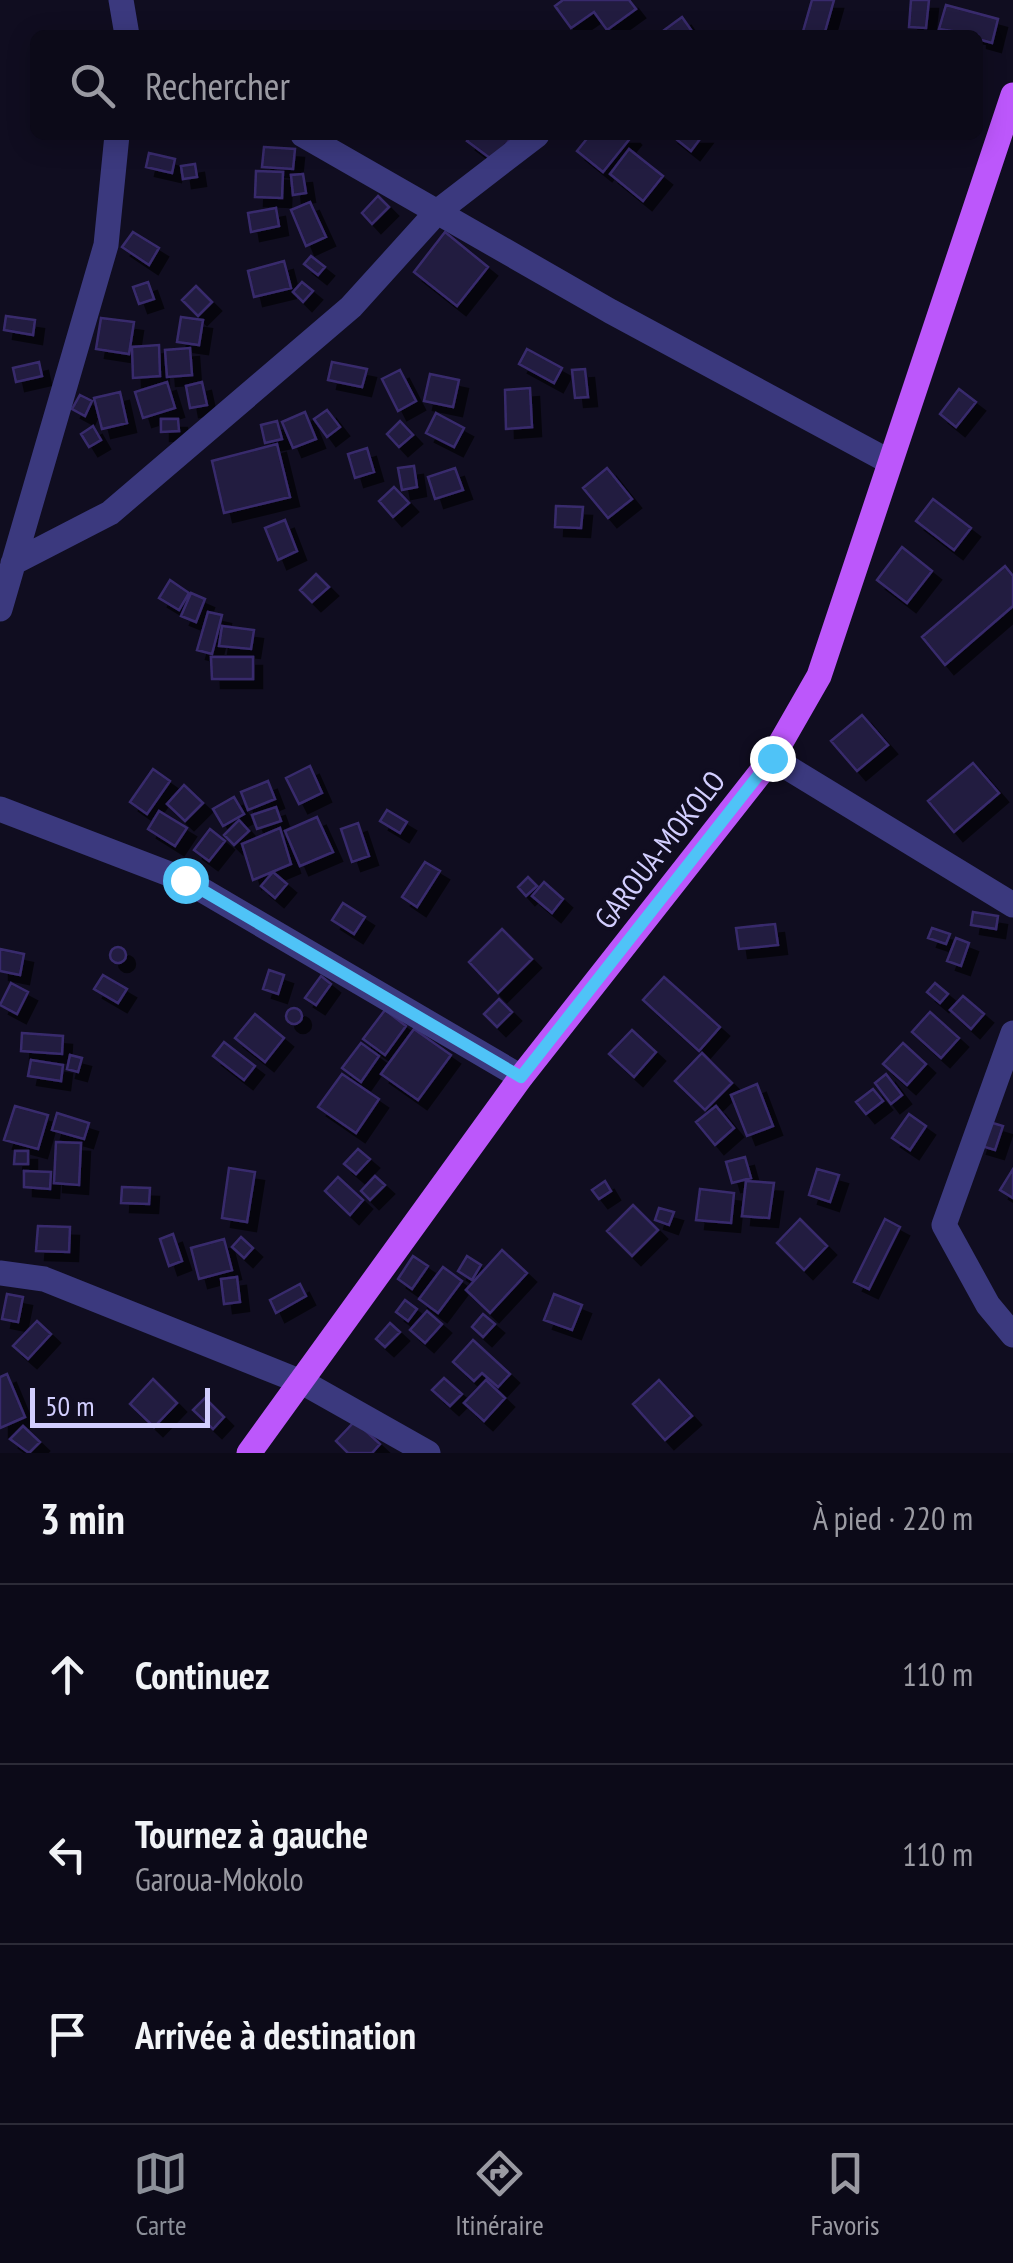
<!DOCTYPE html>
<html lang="fr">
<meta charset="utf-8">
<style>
body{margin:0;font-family:"PT Sans Narrow",sans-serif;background:#151321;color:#f1f3f6}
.scale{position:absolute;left:30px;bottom:25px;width:180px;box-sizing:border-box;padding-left:10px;border:5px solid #d2cefe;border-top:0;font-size:28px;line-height:35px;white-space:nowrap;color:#d2cefe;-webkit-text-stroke:8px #100d20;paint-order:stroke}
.stop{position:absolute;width:30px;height:30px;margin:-22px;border:8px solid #4fc3f7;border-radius:50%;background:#fff}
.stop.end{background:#4fc3f7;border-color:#fff;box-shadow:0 2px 10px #0008}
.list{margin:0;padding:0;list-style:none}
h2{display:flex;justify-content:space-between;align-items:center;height:130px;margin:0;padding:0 40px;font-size:42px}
h2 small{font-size:32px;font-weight:400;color:#9a9aa2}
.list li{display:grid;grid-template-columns:65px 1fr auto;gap:30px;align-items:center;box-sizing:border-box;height:180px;padding:0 40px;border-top:2px solid #2c2b37}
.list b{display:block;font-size:38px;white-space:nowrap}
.list p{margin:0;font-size:32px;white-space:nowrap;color:#9a9aa2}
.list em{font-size:32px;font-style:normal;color:#9a9aa2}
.icon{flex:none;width:55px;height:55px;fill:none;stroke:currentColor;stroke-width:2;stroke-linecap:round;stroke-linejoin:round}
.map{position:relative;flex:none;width:1013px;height:1453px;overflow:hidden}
.search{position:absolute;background:#0c0a18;box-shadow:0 5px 25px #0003;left:30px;right:30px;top:30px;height:110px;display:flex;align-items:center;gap:25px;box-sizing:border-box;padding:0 35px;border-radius:15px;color:#9a9aa2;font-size:38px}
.sheet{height:670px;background:#0c0a18}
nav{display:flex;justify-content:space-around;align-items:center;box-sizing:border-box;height:140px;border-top:2px solid #2c2b37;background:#0c0a18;font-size:28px;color:#9a9aa2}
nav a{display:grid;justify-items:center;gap:5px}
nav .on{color:#8c9099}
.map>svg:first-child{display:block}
</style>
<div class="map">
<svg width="1013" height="1453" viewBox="0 0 1013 1453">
<defs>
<filter id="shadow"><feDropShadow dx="9" dy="9" stdDeviation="0" flood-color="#0009"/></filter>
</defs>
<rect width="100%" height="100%" fill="#100d20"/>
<path fill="#211a40" stroke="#382c6c" stroke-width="2.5" filter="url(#shadow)" d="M563,0H629L636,9L607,30L594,12L571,28L555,6Z
M812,0H834L824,35H802Z
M911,0H929L926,28L909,27Z
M946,5L998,19L992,43L978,39V35L939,29Z
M682,17L694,34L666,35L663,31Z
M472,135H513L494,161L467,141Z
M590,135H631L632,136L603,172L577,151Z
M671,135H703L691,151Z
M264,147L295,149L293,169L262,167Z
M629,149L663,176L643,201L610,174Z
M149,153L175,159L172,173L146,167Z
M195,164L197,177L183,179L181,166Z
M256,171L283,172L282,198L255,197Z
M303,174L306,193L293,195L291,175Z
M378,196L389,207L372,224L362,213Z
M310,202L326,237L306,246L291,210Z
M276,208L279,226L251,232L248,213Z
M133,232L159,248L149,265L122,247Z
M445,232L488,267L457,306L414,272Z
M311,256L325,267L318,275L304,264Z
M284,261L291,288L254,297L248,271Z
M148,282L154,299L139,304L133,287Z
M302,282L313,291L303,302L293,292Z
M196,286L212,302L198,316L182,300Z
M6,316L35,320L33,335L4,330Z
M181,317L203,320L199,345L177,342Z
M101,318L134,322L129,354L96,349Z
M159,345L160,376L133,378L132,347Z
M190,348L192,375L167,377L165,350Z
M527,349L562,368L554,383L519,364Z
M39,362L42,376L16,382L13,368Z
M332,362L367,369L362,387L328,380Z
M585,369L588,397L575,398L572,370Z
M400,370L416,401L398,411L382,379Z
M430,374L459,380L453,407L424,401Z
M167,382L175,408L143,418L135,392Z
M202,382L207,405L190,408L186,386Z
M530,388L532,427L506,429L505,390Z
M959,389L976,402L956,427L940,414Z
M120,392L127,423L102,429L94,398Z
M80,395L92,401L85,416L72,409Z
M327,410L340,427L327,437L314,419Z
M305,412L316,439L293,448L282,422Z
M436,413L464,428L454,447L426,433Z
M161,419H178L179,431L161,432Z
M277,421L282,439L265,443L261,425Z
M400,421L413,435L399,447L387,434Z
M93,426L101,440L89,447L81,434Z
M277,444L290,497L224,513L212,461Z
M367,448L374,472L355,478L348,454Z
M414,466L417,487L402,490L398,468Z
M455,468L463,490L435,499L428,477Z
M607,468L632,499L608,518L583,488Z
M394,487L409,503L393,517L379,501Z
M933,499L971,528L954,550L916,521Z
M556,506L583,507L581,528L555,527Z
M285,520L297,551L278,560L265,528Z
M902,547L932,571L907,603L877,580Z
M1005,566L1013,576V606L945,665L922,637Z
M316,574L329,587L312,602L300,590Z
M170,580L189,593L179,610L159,598Z
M191,593L205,599L196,622L181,616Z
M208,612L222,615L212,654L197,650Z
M222,626L254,630L251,649L219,646Z
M211,657H253V679H212Z
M862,715L888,745L857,771L831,741Z
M973,763L999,793L954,832L928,801Z
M310,766L322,793L299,804L286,778Z
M153,769L170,781L147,814L130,802Z
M268,781L275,799L248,810L241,792Z
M184,785L203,803L185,821L167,804Z
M234,797L244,814L223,826L213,809Z
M276,807L281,821L257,829L252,815Z
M387,810L407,822L400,833L380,821Z
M159,811L187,828L175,846L148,829Z
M317,817L333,852L300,866L285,831Z
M239,820L249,831L234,845L224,835Z
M358,823L369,856L352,862L341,829Z
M280,828L291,864L253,880L242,844Z
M210,829L225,841L209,861L194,850Z
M425,862L440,871L417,907L402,897Z
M273,872L287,884L275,898L261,886Z
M528,877L537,886L526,896L518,887Z
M544,882L563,899L552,913L532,896Z
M343,903L365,917L354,934L332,920Z
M973,912L998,916L996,929L971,925Z
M775,924L778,945L739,949L736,928Z
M932,928L950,934L946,944L928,938Z
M502,929L532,959L498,993L469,962Z
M956,938L969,943L961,966L947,961Z
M110 955a8 8 0 1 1 16 0a8 8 0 1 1-16 0Z
M0,949L24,954L20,975L0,971Z
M269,970L284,975L278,994L263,989Z
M103,975L127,989L118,1003L94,989Z
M321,976L331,984L316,1005L305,998Z
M664,977L720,1027L699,1051L643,1000Z
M11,983L28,992L17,1014L0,1005Z
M935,983L948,994L940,1003L927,992Z
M963,996L984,1014L971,1029L950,1010Z
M499,999L512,1012L497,1027L484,1014Z
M286 1016a8 8 0 1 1 16 0a8 8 0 1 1-16 0Z
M385,1010L406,1026L385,1055L363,1039Z
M930,1012L959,1038L941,1058L912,1032Z
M255,1014L284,1038L265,1062L235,1038Z
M414,1029L451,1055L418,1100L381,1074Z
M632,1030L656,1052L634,1077L609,1054Z
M22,1033L63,1036L62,1054L21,1051Z
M224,1042L255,1066L244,1080L213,1056Z
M361,1043L379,1056L361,1082L342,1068Z
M903,1043L926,1064L907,1085L883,1064Z
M702,1053L732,1083L705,1110L675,1081Z
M70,1055L82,1058L78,1072L67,1069Z
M31,1060L63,1065L61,1081L28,1076Z
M342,1074L379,1099L356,1133L318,1107Z
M886,1074L902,1095L891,1104L875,1083Z
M757,1084L773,1126L747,1136L731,1095Z
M873,1089L883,1101L866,1114L856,1102Z
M15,1106L48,1115L38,1149L4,1140Z
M716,1106L734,1128L715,1145L696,1122Z
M57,1113L89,1123L84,1139L52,1130Z
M909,1114L926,1126L910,1150L892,1138Z
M986,1121L1003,1126L995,1150L978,1145Z
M56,1142L81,1143L79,1185L54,1183Z
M358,1149L370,1159L356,1174L344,1164Z
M15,1151H28V1164H14Z
M745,1157L751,1178L732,1183L726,1162Z
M229,1168L255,1172L247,1222L222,1218Z
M817,1169L839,1175L830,1202L809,1195Z
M1013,1169V1198L1000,1190Z
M24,1171L51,1172L50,1189L24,1187Z
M375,1176L385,1185L370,1200L361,1191Z
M338,1177L363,1200L350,1215L325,1191Z
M605,1181L611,1191L599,1199L592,1190Z
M746,1181L774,1183L769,1218L742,1216Z
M122,1187L150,1188L149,1204L121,1203Z
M700,1189L734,1193L731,1223L696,1220Z
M633,1205L658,1230L632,1256L607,1231Z
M659,1208L674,1212L669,1225L655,1220Z
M800,1219L827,1246L804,1270L777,1243Z
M885,1219L900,1227L869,1289L854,1282Z
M38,1226L70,1227L69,1252L36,1251Z
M173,1234L182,1261L169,1266L160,1239Z
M241,1237L253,1248L244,1258L232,1247Z
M224,1239L232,1270L199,1279L191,1248Z
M502,1250L527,1273L490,1313L466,1290Z
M413,1256L428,1266L412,1289L398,1279Z
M467,1256L481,1265L472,1280L458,1271Z
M443,1267L462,1281L438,1313L419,1299Z
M237,1277L240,1302L224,1304L221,1279Z
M300,1284L306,1296L276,1313L270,1300Z
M7,1294L23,1297L18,1322L2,1319Z
M554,1294L582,1305L572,1330L544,1320Z
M405,1300L417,1309L408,1321L396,1312Z
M427,1311L442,1324L425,1343L410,1330Z
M483,1314L495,1324L483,1337L472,1327Z
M37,1321L51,1334L28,1359L13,1346Z
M390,1323L400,1332L385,1347L376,1339Z
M473,1340L510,1374L498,1387L482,1373L474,1381L453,1362Z
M7,1374L25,1417L0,1428V1377Z
M444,1378L462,1394L450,1406L432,1390Z
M153,1379L177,1403L154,1427L130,1404Z
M486,1380L505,1398L484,1421L464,1403Z
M659,1380L692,1416L665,1440L633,1404Z
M205,1398L224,1417L213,1429L193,1410Z
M355,1421L380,1444L372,1453H348L336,1441Z
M23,1426L40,1442L29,1453L10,1439Z"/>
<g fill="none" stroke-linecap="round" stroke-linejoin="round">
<path stroke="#3b397e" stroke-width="25" d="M121,0L127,35
M303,135L610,311L890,462
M13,563L110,513L351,307L437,212L537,135
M0,609L106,245L117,135
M772,758L1013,905
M0,809L185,880L521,1077
M1013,1033L944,1225L988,1305L1013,1335
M0,1273L44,1279L304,1383L428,1453"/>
<path stroke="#bc57fb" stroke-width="25" d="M249,1453L521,1077L772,758L819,676L1013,95"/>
</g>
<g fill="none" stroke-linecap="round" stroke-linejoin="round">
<path stroke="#4fc3f7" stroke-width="12" d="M185,880L521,1077L772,758"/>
</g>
<g text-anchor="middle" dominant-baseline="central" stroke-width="8" stroke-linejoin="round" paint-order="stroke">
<g font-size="30" fill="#d2cefe" stroke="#100d20">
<text transform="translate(659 849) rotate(-52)">GAROUA-MOKOLO</text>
</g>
</g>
</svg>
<div class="scale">50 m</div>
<div class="stop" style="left:185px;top:880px"></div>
<div class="stop end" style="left:772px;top:758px"></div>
<div class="search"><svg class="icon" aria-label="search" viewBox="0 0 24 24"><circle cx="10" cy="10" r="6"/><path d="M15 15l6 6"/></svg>Rechercher</div>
</div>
<section class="sheet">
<h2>3 min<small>À pied · 220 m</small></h2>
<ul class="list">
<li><svg class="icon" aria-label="ahead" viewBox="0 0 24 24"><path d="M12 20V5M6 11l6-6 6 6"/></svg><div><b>Continuez</b></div><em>110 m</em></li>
<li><svg class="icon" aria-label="left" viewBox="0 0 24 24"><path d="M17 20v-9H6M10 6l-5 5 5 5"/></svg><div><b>Tournez à gauche</b><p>Garoua-Mokolo</p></div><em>110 m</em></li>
<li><svg class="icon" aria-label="arrive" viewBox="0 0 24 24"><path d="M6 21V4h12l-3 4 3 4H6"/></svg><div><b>Arrivée à destination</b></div></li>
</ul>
</section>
<nav>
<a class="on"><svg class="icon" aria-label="map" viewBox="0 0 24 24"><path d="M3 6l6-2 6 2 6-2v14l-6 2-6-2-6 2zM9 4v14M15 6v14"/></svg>Carte</a>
<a><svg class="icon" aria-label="directions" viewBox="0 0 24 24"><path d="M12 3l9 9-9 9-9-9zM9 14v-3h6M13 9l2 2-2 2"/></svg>Itinéraire</a>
<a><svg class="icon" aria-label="saved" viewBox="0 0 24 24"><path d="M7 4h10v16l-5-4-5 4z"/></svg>Favoris</a>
</nav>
